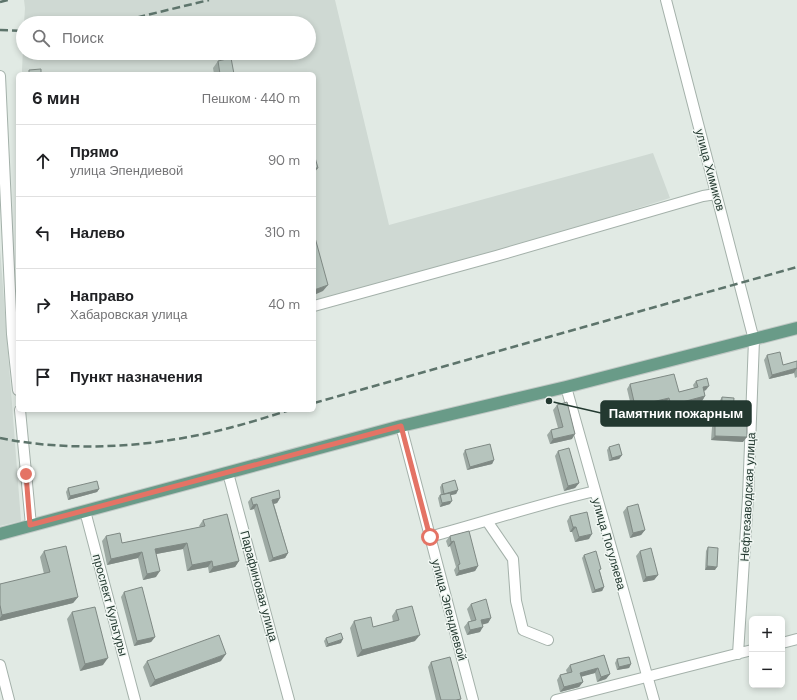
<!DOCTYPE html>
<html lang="ru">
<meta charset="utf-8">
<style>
body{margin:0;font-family:"DM Sans",sans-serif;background:#f2f2f2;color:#202124}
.controls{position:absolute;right:12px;bottom:12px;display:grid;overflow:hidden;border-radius:6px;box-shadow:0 2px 6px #0003}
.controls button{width:36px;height:36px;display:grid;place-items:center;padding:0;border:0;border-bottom:1px solid #e0e0e0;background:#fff;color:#202124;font:20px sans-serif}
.stop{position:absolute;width:12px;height:12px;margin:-9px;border:3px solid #e47365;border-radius:50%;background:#fff}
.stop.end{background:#e47365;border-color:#fff;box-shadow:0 1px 4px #0008}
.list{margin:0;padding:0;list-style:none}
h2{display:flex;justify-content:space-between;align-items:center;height:52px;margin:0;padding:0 16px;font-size:17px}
h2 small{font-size:13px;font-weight:400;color:#757577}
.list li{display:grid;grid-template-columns:26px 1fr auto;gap:12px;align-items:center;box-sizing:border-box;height:72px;padding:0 16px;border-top:1px solid #e0e0e0}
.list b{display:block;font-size:15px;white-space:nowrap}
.list p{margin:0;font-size:13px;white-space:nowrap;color:#757577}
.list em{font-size:13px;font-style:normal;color:#757577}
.icon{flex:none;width:22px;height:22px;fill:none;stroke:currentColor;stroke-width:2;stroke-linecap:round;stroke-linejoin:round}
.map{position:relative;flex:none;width:797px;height:700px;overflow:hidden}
.search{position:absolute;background:#fff;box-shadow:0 2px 6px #0003;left:16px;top:16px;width:300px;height:44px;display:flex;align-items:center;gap:10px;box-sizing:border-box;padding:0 14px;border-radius:22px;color:#757577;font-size:15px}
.panel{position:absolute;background:#fff;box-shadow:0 2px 6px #0003;left:16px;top:72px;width:300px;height:340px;border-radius:6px}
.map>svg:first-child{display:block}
</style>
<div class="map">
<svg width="797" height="700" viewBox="0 0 797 700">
<rect width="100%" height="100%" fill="#e1eae4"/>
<path fill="#cfd9d3" d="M24,0H335L389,225L653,153L670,198L422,277L314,303V74H22V70L23,49V53H309V23H24L25,8Z
M0,248L21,521L0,526Z"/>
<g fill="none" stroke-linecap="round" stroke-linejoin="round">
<defs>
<path id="minor" d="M666,0L754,340L748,497L738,654
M0,76L12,334L18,390
M314,306L496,256L703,196L716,194
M566,387L654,700
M20,410L31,525
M401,426L473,700
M228,473L289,700
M85,511L135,700
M487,521L513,559L516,601L523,630L548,640
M429,537C485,522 539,504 595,491
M782,643L797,639
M0,665L9,700
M556,700L752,650"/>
<path id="major" d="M0,534L401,426L566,387L797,328"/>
</defs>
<use href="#minor" stroke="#a4b1aa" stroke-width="12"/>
<use href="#major" stroke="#c1c8c5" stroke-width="14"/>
<use href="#minor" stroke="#fff" stroke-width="10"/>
<use href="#major" stroke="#699b88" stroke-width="12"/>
<path stroke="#5d746b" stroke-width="2.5" stroke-dasharray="8 4" stroke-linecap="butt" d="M0,2L8,0
M114,23L209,0
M0,30L23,31
M314,403L797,267
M0,438C74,453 156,447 229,428C249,423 270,416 290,410"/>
</g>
<path fill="#9da9a3" d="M218,61L234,74H214L213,68Z
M767,355L783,365L797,361V377L795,378L794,373L769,379L764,360Z
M696,381L706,390L704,391L705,396L702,401L668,410L666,402L632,410L627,389L630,384L679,392L694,388L693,385Z
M722,397L732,423L743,442L711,440L712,427L715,422H718L719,402Z
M557,405L572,439L550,444L547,435L551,430L558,428L553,410Z
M608,408L626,415L623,418L608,422L605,412Z
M609,447L622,455L619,459L609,461L607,450Z
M465,450L494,460L492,464L467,470L463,454Z
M558,451L579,483L575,488L564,491L555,456Z
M442,484L458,490L456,494L450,495V504L440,507L438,498L440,495H441L440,487Z
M68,488L99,489L97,492L68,500L66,492Z
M251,498H280L277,503L274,504L288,553L285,558L269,562L254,509L250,510L248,502Z
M627,507L645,530L641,535L630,538L623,512Z
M570,516L589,539L575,542L572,532H570L567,521Z
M203,520L239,561L235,567L209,573L208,567L187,571L183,549L156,554V577L143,580L138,558L107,565L102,541L106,536L122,543L200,527L199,526Z
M450,536L478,566L475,571L456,576L454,570L456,567L450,546L448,547L446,541Z
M708,547L715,570H705L706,551Z
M44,551L78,597L73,603L0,621V584L44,574L40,557Z
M640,551L658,575L654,580L643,582L636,556Z
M584,555L600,571L604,587L602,591L592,593L582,558Z
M124,592L155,637L151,642L134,646L121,597Z
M471,604L491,618L488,623L482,624L480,632L467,635L464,627L468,622L471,621L467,609Z
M396,610L415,641L357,657L350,628L354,621L373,627L393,622L392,616Z
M72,612L103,665L80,671L67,619Z
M326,638L341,643L326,647L324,641Z
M604,655L610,674L606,679L597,682L595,673L581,676L583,682L579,687L560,692L557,680L560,675L567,673L566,670L570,665Z
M617,659L631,664L629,668L617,670L615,663Z
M147,661H221L150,687L143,667Z
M431,662L461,699L460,700H436L428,667Z"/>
<path fill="#7f8984" d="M314,168H318L314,173Z
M328,285L323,291L314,295V290Z
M797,368L794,373L769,379L772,375Z
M709,386L706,390L700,392L703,387Z
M705,396L702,401L668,410L671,405Z
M669,398L666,402L632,410L635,406Z
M626,415L623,418L608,422L610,418Z
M575,434L572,439L550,444L553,439Z
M715,436L747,437L743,442L711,440Z
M622,455L619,459L609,461L612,458Z
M494,460L492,464L467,470L470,467Z
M579,483L575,488L564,491L568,486Z
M99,489L97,492L68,500L70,496Z
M458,490L456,494L442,497L444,494Z
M280,498L277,503L269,505L272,500Z
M452,501L450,504L440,507L442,503Z
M257,504L254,509L250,510L253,505Z
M573,527H576L572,532H570Z
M645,530L641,535L630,538L633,533Z
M592,534L589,539L575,542L579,537Z
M454,541L450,546L448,547L451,542Z
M187,543L183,549L151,555L155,549Z
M142,552L138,558L107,565L111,559Z
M288,553L285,558L269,562L273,558Z
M212,561L208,567L187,571L192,565Z
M239,561L235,567L209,573L213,567Z
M478,566L475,571L456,576L459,571Z
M707,566L717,567L715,570H705Z
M160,571L156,577L143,580L147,574Z
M658,575L654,580L643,582L646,577Z
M604,587L602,591L592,593L595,590Z
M78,597L73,603L0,621V618L2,615Z
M491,618L488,623L478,626L481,620Z
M483,627L480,632L467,635L470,630Z
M420,635L415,641L357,657L362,650Z
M155,637L151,642L134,646L137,641Z
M343,639L341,643L326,647L328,644Z
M226,654L221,661L150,687L155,680Z
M108,658L103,665L80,671L85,664Z
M631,664L629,668L617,670L619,667Z
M598,668L595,673L577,678L580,673Z
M610,674L606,679L597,682L601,677Z
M583,682L579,687L560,692L564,687Z"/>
<path fill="#b6c4bd" stroke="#7f8984" d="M231,58L234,74H220L218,61Z
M41,69V74H29V70Z
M314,154L318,168H314Z
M314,234L328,285L314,290Z
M780,352L783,365L797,361V369V368L772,375L767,355Z
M674,374L679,392L698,387L696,381L707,378L709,386L703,387L705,396L671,405L669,398L635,406L630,384Z
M722,397L734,398L732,423L747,424V437L715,436V422H721Z
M567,402L575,434L553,439L551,430L563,427L557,405Z
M490,444L494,460L470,467L465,450Z
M619,444L622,455L612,458L609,447Z
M569,448L579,483L568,486L558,451Z
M455,480L458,490L444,494L442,484Z
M97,481L99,489L70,496L68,488Z
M279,490L280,498L272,500L288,553L273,558L257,504L253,505L251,498Z
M450,493L452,501L442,503L440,495Z
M638,504L645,530L633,533L627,507Z
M587,512L592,534L579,537L576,527H573L570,516Z
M227,514L239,561L213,567L212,561L192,565L187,543L155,549L160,571L147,574L142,552L111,559L106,536L120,533L122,543L205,526L203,520Z
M469,531L478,566L459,571L458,565L460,564L454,541L451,542L450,536Z
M66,546L78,597L2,615L0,605V584L50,572L44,551Z
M708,547L718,548L717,567L707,566Z
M651,548L658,575L646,577L640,551Z
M596,551L601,569L599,570L604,587L595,590L584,555Z
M142,587L155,637L137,641L124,592Z
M486,599L491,618L481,620L483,627L470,630L468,622L476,620L471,604Z
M412,606L420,635L362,650L354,621L371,617L373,627L399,620L396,610Z
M95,607L108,658L85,664L72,612Z
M341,633L343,639L328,644L326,638Z
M219,635L226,654L155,680L147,661Z
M604,655L610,674L601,677L598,668L580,673L583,682L564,687L560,675L572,672L570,665Z
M450,657L461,699L456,700H441L431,662Z
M629,657L631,664L619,667L617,659Z"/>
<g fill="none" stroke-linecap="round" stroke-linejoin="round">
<path stroke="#e47365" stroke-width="5" d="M26,474L30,525L401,426L430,537"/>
</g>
<g text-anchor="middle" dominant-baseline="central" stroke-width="3" stroke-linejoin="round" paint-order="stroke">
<g font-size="12" fill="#233930" stroke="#f1f7f3">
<text transform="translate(710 170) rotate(75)">улица Химиков</text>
<text transform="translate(748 497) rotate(-87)">Нефтезаводская улица</text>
<text transform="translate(609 544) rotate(74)">улица Погуляева</text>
<text transform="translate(259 586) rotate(75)">Парафиновая улица</text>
<text transform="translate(110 605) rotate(75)">проспект Культуры</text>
<text transform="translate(449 610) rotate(75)">улица Эпендиевой</text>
</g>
</g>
<path fill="none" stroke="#233930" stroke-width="1.5" d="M549 401L601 413"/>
<circle fill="#233930" stroke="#f1f7f3" stroke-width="1.5" cx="549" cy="401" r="4"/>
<rect fill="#233930" stroke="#233930" stroke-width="1.5" x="601" y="401" width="150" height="25" rx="4"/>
<g font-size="13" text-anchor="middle" font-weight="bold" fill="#fff">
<text x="676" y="418">Памятник пожарным</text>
</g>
</svg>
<div class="controls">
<button>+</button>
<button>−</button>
</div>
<div class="stop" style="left:430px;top:537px"></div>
<div class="stop end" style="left:26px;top:474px"></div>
<div class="search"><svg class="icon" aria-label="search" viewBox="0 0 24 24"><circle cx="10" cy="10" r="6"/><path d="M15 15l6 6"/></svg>Поиск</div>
<section class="panel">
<h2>6 мин<small>Пешком · 440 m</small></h2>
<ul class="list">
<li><svg class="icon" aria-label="ahead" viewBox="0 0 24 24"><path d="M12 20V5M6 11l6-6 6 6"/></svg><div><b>Прямо</b><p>улица Эпендиевой</p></div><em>90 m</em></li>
<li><svg class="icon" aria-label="left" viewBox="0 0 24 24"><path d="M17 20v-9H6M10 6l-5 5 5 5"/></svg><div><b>Налево</b></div><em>310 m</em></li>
<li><svg class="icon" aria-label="right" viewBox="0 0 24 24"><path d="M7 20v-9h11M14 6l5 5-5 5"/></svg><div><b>Направо</b><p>Хабаровская улица</p></div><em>40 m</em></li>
<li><svg class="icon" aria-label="arrive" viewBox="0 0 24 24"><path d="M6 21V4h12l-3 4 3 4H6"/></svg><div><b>Пункт назначения</b></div></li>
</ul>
</section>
</div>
